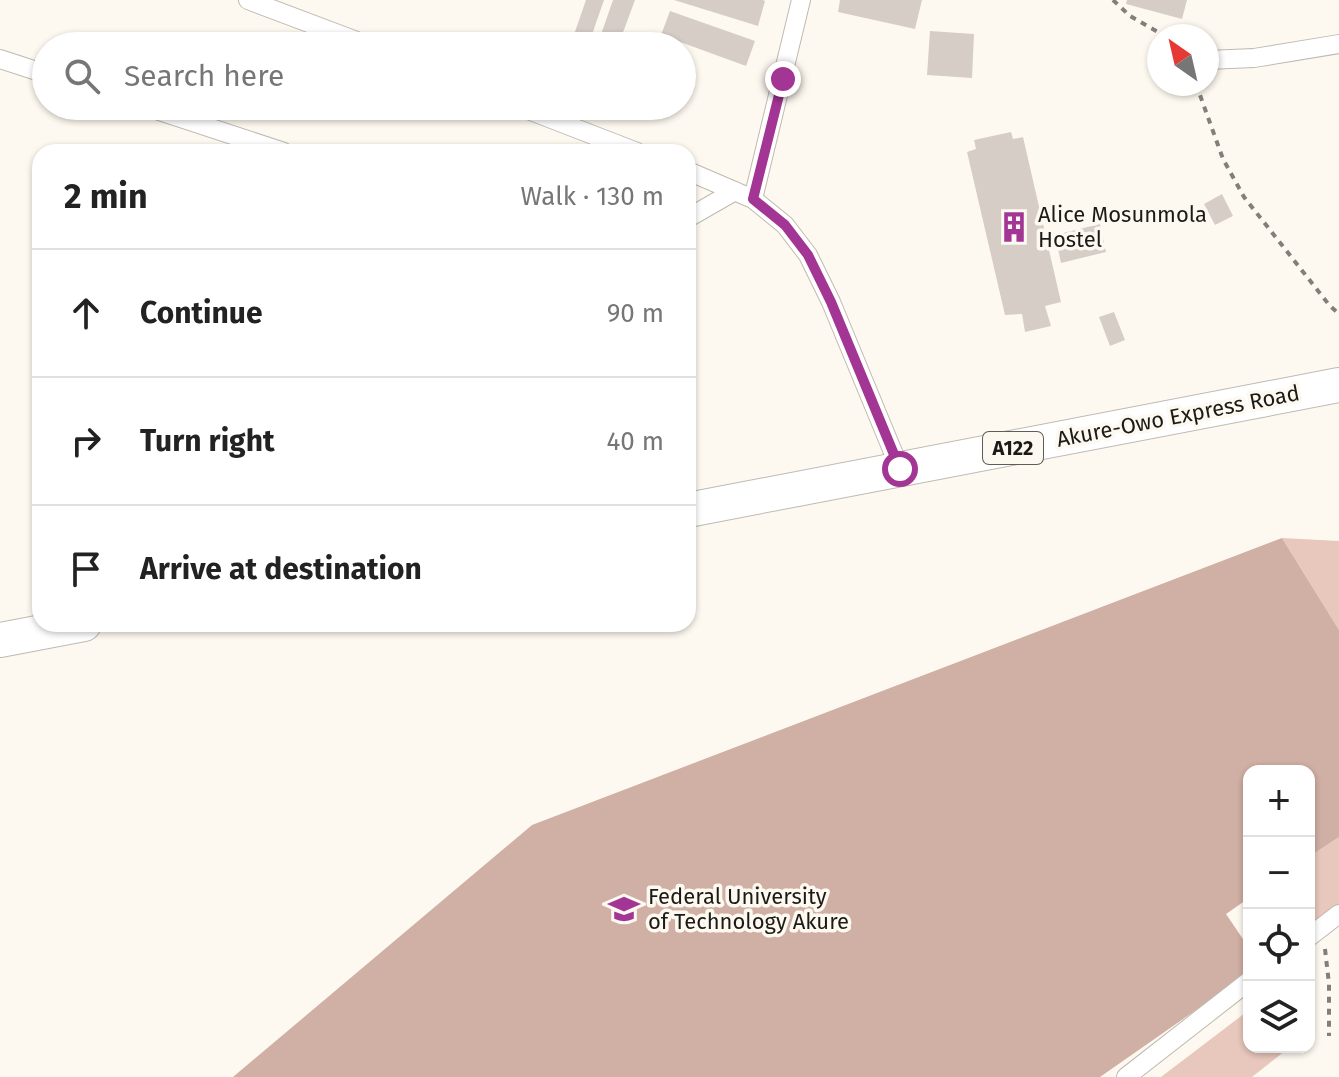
<!DOCTYPE html>
<meta charset="utf-8">
<style>
body{margin:0;font-family:"Fira Sans",sans-serif;background:#f2f2f2;color:#222}
.controls{position:absolute;right:24px;bottom:24px;display:grid;overflow:hidden;border-radius:16px;box-shadow:0 2px 6px #0004}
.controls button{width:72px;height:72px;display:grid;place-items:center;padding:0;border:0;border-bottom:2px solid #e0e0e0;background:#fff;color:#222;font:40px sans-serif}
.compass{position:absolute;left:1147px;top:24px;width:72px;height:72px;border-radius:50%;background:#fff;box-shadow:0 2px 6px #0004;rotate:326deg}
.stop{position:absolute;width:24px;height:24px;margin:-18px;border:6px solid #a33695;border-radius:50%;background:#fff}
.stop.end{background:#a33695;border-color:#fff;box-shadow:0 2px 8px #0008}
.list{margin:0;padding:0;list-style:none}
h2{display:flex;justify-content:space-between;align-items:center;height:104px;margin:0;padding:0 32px;font-size:34px}
h2 small{font-size:26px;font-weight:400;color:#767676}
.list li{display:grid;grid-template-columns:52px 1fr auto;gap:24px;align-items:center;box-sizing:border-box;height:128px;padding:0 32px;border-top:2px solid #e0e0e0}
.list b{display:block;font-size:30px;white-space:nowrap}
.list em{font-size:26px;font-style:normal;color:#767676}
.icon{flex:none;width:44px;height:44px;fill:none;stroke:currentColor;stroke-width:2;stroke-linecap:round;stroke-linejoin:round}
.map{position:relative;flex:none;width:1339px;height:1077px;overflow:hidden}
.search{position:absolute;background:#fff;box-shadow:0 2px 6px #0004;left:32px;top:32px;width:664px;height:88px;display:flex;align-items:center;gap:20px;box-sizing:border-box;padding:0 28px;border-radius:44px;color:#767676;font-size:30px}
.panel{position:absolute;background:#fff;box-shadow:0 2px 6px #0004;left:32px;top:144px;width:664px;height:488px;border-radius:24px}
.map>svg:first-child{display:block}
</style>
<div class="map">
<svg width="1339" height="1077" viewBox="0 0 1339 1077">
<rect width="100%" height="100%" fill="#fef9f0"/>
<path fill="#e8c7bc" d="M1282,538L1339,541V630Z
M1339,837V908L1309,930V857Z
M1249,1010V1047H1290L1252,1077H1161Z"/>
<path fill="#d0afa4" d="M1282,538L1339,630V837L1309,857V771H1249V898L1226,914L1249,948V973L1100,1077H233L532,825Z"/>
<path fill="#d6cdc7" d="M586,0H604L588,46H570Z
M613,0H635L618,46H597Z
M674,0H763L765,1L758,26Z
M840,0H922L915,29L838,12Z
M1127,0H1187L1182,19L1126,4Z
M670,11L755,41L746,66L661,35Z
M930,31L974,34L972,78L927,75Z
M1011,132L1013,139L1023,137L1061,302L1045,306L1051,326L1025,332L1022,314L1005,315L967,152L976,149L974,140Z
M1222,194L1233,216L1215,225L1204,204Z
M1100,224L1106,252L1061,263L1055,235Z
M1114,312L1125,340L1110,346L1099,317Z"/>
<g fill="none" stroke-linecap="round" stroke-linejoin="round">
<defs>
<path id="street" d="M248,0L370,46
M0,59L46,74
M1207,60L1254,58L1339,44
M144,106L284,152
M518,106L637,152
M688,171L753,199L785,225L808,255L831,302L900,469
M753,199L801,0
M688,218L735,191
M1309,937L1339,914
M1126,1077L1249,981"/>
<path id="highway" d="M688,510L1339,385
M0,640L84,624"/>
</defs>
<use href="#street" stroke="#bfbab1" stroke-width="20"/>
<use href="#highway" stroke="#bfbab1" stroke-width="36"/>
<path stroke="#827f79" stroke-width="4" stroke-dasharray="6 6" stroke-linecap="butt" d="M1113,0L1130,16L1165,36
M1196,84L1223,159L1244,197L1330,306L1339,314
M1325,949L1329,984V1036"/>
<use href="#street" stroke="#fff" stroke-width="18"/>
<use href="#highway" stroke="#fff" stroke-width="34"/>
</g>
<g fill="none" stroke-linecap="round" stroke-linejoin="round">
<path stroke="#a33695" stroke-width="10" d="M783,79L753,199L785,225L808,255L831,302L900,469"/>
</g>
<defs>
<symbol id="building-bare" viewBox="-9 -9 18 18"><path d="M-4-6H4V6H1V3H-1V6H-4ZM-2.5-4.3h1.7v1.8h-1.7ZM.8-4.3h1.7v1.8H.8ZM-2.5-1h1.7V.8h-1.7ZM.8-1h1.7V.8H.8Z" fill="#a33695" stroke="#fef9f0" stroke-width="2.5" paint-order="stroke"/></symbol>
<symbol id="university-bare" viewBox="-9 -9 18 18"><path d="M0-5L7-2L0 1L-7-2ZM-4 1L0 2.5L4 1V4Q0 6-4 4Z" fill="#a33695" stroke="#fef9f0" stroke-width="2.5" paint-order="stroke"/></symbol>
</defs>
<g fill-rule="evenodd">
<use href="#building-bare" x="992" y="205" width="44" height="44"/>
<use href="#university-bare" x="602" y="887" width="44" height="44"/>
</g>
<g text-anchor="middle" dominant-baseline="central" stroke-width="7" stroke-linejoin="round" paint-order="stroke">
<rect fill="#fef9f0" stroke="#5f5d57" stroke-width="2" x="983" y="432" width="60" height="32" rx="6"/>
<g font-size="20" font-weight="bold" fill="#1b1a16">
<text x="1013" y="448">A122</text>
</g>
<g font-size="22" fill="#1b1a16" stroke="#fef9f0" text-anchor="start">
<text x="1038" y="214">Alice Mosunmola<tspan x="1038" dy="25">Hostel</tspan></text>
<text x="648" y="896">Federal University<tspan x="648" dy="25">of Technology Akure</tspan></text>
</g>
<g font-size="22" fill="#1b1a16" stroke="#fef9f0">
<text transform="translate(1178 416) rotate(-11)">Akure-Owo Express Road</text>
</g>
</g>
</svg>
<div class="controls">
<button>+</button>
<button>−</button>
<button><svg class="icon" aria-label="locate" viewBox="0 0 24 24"><circle cx="12" cy="12" r="6"/><path d="M12 2v4M12 18v4M2 12h4M18 12h4"/></svg></button>
<button><svg class="icon" aria-label="layers" viewBox="0 0 24 24"><path d="M12 4l9 5-9 5-9-5zM3 14l9 5 9-5"/></svg></button>
</div>
<svg class="compass" viewBox="-18 -18 36 36"><path d="M0-13l5 13h-10z" fill="#e53935"/><path d="M0 13l5-13h-10z" fill="#767676"/></svg>
<div class="stop" style="left:900px;top:469px"></div>
<div class="stop end" style="left:783px;top:79px"></div>
<div class="search"><svg class="icon" aria-label="search" viewBox="0 0 24 24"><circle cx="10" cy="10" r="6"/><path d="M15 15l6 6"/></svg>Search here</div>
<section class="panel">
<h2>2 min<small>Walk · 130 m</small></h2>
<ul class="list">
<li><svg class="icon" aria-label="ahead" viewBox="0 0 24 24"><path d="M12 20V5M6 11l6-6 6 6"/></svg><div><b>Continue</b></div><em>90 m</em></li>
<li><svg class="icon" aria-label="right" viewBox="0 0 24 24"><path d="M7 20v-9h11M14 6l5 5-5 5"/></svg><div><b>Turn right</b></div><em>40 m</em></li>
<li><svg class="icon" aria-label="arrive" viewBox="0 0 24 24"><path d="M6 21V4h12l-3 4 3 4H6"/></svg><div><b>Arrive at destination</b></div></li>
</ul>
</section>
</div>
